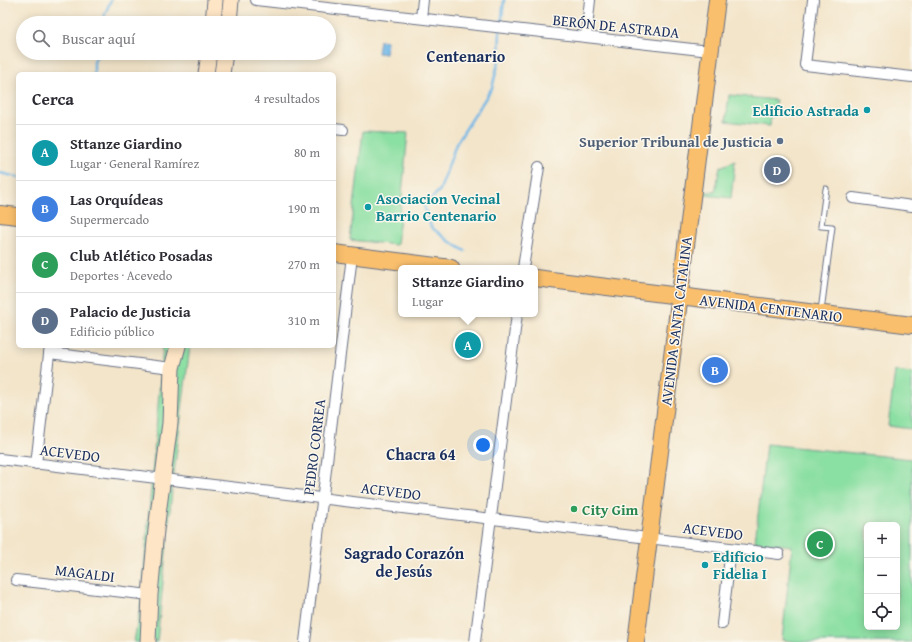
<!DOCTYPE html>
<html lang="es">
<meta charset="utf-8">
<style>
body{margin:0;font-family:"Gentium Book Plus",serif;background:#f7f7f7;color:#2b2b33}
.controls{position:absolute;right:12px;bottom:12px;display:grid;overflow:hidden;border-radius:6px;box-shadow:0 2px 10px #0003}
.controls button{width:36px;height:36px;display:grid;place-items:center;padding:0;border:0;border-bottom:1px solid #e1e1e2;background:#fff;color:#2b2b33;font:20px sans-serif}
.you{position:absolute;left:483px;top:445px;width:14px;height:14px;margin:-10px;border:3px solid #fff;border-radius:50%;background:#1a73e8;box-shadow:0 0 0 6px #1a73e833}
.badge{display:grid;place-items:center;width:26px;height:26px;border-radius:50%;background:#b45309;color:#fff;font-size:13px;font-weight:700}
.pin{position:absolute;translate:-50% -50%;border:2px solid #fff;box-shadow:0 1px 4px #0006}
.popup{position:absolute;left:398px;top:265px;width:140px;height:52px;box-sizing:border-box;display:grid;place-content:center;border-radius:6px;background:#fff;filter:drop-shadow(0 1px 3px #0005);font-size:13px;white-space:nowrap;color:#7c7c81}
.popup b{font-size:15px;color:#2b2b33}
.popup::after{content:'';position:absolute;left:50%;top:100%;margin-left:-8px;border:8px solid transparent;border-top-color:#fff}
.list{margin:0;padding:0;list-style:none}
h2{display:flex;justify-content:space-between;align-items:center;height:52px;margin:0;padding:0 16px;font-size:17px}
h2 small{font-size:13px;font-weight:400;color:#7c7c81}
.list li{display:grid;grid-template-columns:26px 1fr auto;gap:12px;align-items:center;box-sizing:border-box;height:56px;padding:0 16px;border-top:1px solid #e1e1e2}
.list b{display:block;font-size:15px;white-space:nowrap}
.list p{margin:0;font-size:13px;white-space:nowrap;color:#7c7c81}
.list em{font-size:13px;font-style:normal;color:#7c7c81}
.icon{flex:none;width:22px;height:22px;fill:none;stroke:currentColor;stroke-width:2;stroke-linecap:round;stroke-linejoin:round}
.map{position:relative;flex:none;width:912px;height:642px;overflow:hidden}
.search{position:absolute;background:#fff;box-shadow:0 2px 10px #0003;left:16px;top:16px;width:320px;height:44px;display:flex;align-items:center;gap:10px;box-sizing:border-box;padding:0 14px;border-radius:22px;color:#7c7c81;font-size:15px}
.panel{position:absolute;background:#fff;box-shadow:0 2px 10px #0003;left:16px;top:72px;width:320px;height:276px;border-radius:6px}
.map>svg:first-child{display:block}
</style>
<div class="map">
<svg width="912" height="642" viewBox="0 0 912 642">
<rect width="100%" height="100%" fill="#fbf7ec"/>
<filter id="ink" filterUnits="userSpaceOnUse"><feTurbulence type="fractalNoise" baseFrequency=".025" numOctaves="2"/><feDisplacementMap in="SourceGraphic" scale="8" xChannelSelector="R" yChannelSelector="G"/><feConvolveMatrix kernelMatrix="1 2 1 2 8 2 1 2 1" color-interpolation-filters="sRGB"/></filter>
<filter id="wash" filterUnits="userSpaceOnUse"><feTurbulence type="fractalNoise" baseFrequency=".012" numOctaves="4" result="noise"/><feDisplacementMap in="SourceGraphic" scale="16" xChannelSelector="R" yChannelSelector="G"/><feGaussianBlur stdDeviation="0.9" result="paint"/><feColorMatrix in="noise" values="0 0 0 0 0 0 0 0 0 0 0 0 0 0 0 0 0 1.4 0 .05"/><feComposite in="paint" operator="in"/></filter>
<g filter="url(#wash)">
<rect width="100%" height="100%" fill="#f3e5ca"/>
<path fill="#8adfa2" stroke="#528780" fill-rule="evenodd" d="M729,95L776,100L774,116L771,115L770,126L726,121Z
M363,131L408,133L397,245L350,240Z
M735,161L731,198L704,195L706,192H715L720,167Z
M163,346H190L173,480L157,642H134L142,595Z
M895,371L912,373V429L888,426Z
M766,444L912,459V642H801L782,640L792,546L755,542ZM867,525H897V627H867Z"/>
<path fill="#6fb7e7" stroke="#4573a2" d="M380,40L387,41L386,54L378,53Z"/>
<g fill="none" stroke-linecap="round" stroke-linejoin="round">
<path stroke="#6fb7e7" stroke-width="2.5" d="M104,23L105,14L111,0
M501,26L504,0
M94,74V62L98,53
M0,173L18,177
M465,251L449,241L431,227L424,206L440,190L456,144L492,88L499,60L500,30"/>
</g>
</g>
<g filter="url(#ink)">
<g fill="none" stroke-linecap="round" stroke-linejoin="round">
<defs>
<path id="service" d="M821,311L832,227L821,226L826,189"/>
<path id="minor" d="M256,0L710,51
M813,0L805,65L912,77
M421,18L423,0
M586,37L590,0
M334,129L343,130
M853,198L912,206
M523,268L539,167
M49,353L172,368
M0,459L779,554
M36,464L50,346
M16,580L150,595
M722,624L731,549
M305,642L352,256
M475,642L517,314"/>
<path id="secondary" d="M213,23L215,0
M229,23L231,0
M206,74L209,53
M222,74L225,53
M148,642L150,595L156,530L170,423L172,368L178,346"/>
<path id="primary" d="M0,214L18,216
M334,253L451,268
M535,278L912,325
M636,642L717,0"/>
</defs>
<use href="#service" stroke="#676f84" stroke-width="7"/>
<use href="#minor" stroke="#676f84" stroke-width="12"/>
<use href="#secondary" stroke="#676f84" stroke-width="17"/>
<use href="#primary" stroke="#676f84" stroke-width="18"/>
<use href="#service" stroke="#fff" stroke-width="5"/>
<use href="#minor" stroke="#fff" stroke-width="10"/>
<use href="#secondary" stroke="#fde5c5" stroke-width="15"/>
<use href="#primary" stroke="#f9bf6d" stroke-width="16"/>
</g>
</g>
<g fill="#0f9aa8" stroke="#fbf7ec" stroke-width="1.5">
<circle cx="867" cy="110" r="4"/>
<circle cx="368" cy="207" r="4"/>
<circle cx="705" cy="565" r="4"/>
</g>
<circle fill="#5c6f8a" stroke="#fbf7ec" stroke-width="1.5" cx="780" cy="141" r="4"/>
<circle fill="#2e9e5b" stroke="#fbf7ec" stroke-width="1.5" cx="574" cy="509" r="4"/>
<g text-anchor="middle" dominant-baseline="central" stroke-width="3" stroke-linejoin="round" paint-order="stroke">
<g font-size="15" fill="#1b2f5e" stroke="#fbf7ec">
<text transform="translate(616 26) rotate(6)">BERÓN DE ASTRADA</text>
<text transform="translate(771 308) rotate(7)">AVENIDA CENTENARIO</text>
<text transform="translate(676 321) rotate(-83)">AVENIDA SANTA CATALINA</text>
<text transform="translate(314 447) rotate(-83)">PEDRO CORREA</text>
<text transform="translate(70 453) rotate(7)">ACEVEDO</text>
<text transform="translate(391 491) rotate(7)">ACEVEDO</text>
<text transform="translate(713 531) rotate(7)">ACEVEDO</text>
<text transform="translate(85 573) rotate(7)">MAGALDI</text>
</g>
<g font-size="15" font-weight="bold" fill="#0d838f" stroke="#fbf7ec" text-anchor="start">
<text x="859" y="110" text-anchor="end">Edificio Astrada</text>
<text x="376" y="198">Asociacion Vecinal<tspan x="376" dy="17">Barrio Centenario</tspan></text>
<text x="713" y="556">Edificio<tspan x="713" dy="17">Fidelia I</tspan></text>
</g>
<g font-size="15" font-weight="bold" fill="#4e5e75" stroke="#fbf7ec" text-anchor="end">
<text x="772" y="141">Superior Tribunal de Justicia</text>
</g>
<g font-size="15" font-weight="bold" fill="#27864d" stroke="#fbf7ec" text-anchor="start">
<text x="582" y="509">City Gim</text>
</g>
<g font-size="16" font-weight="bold" fill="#1b2f5e" stroke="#fbf7ec">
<text x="466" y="56">Centenario</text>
<text x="421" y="454">Chacra 64</text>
<text x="404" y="553">Sagrado Corazón<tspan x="404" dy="18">de Jesús</tspan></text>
</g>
</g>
</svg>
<div class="controls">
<button>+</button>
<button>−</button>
<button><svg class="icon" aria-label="locate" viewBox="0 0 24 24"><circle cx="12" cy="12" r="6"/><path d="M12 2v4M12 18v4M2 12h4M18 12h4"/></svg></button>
</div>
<div class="you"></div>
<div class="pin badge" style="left:468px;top:345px;background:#0f9aa8">A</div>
<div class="popup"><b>Sttanze Giardino</b>Lugar</div>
<div class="pin badge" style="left:715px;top:370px;background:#3f7fe0">B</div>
<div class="pin badge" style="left:820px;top:544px;background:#2e9e5b">C</div>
<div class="pin badge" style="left:777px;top:170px;background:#5c6f8a">D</div>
<div class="search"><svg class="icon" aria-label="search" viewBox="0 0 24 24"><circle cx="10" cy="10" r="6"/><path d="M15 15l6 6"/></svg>Buscar aquí</div>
<section class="panel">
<h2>Cerca<small>4 resultados</small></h2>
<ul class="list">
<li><span class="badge" style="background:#0f9aa8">A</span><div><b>Sttanze Giardino</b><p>Lugar · General Ramírez</p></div><em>80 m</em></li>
<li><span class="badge" style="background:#3f7fe0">B</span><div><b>Las Orquídeas</b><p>Supermercado</p></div><em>190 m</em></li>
<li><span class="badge" style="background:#2e9e5b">C</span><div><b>Club Atlético Posadas</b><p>Deportes · Acevedo</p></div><em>270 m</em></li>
<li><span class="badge" style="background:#5c6f8a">D</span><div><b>Palacio de Justicia</b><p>Edificio público</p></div><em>310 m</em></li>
</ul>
</section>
</div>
